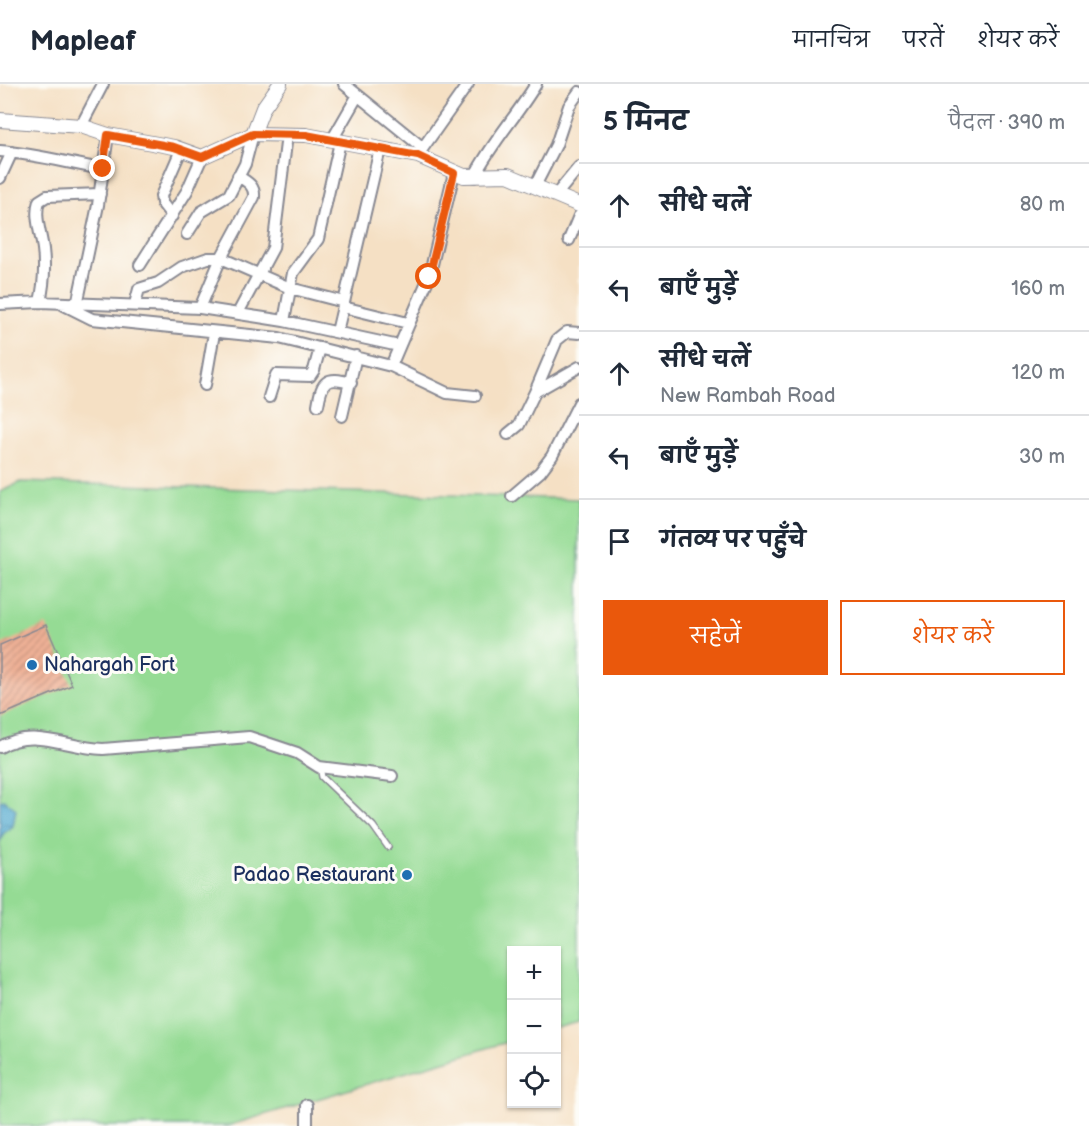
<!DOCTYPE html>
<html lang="hi">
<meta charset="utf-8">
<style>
body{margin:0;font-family:"Balsamiq Sans","Playpen Sans Deva",sans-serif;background:#f6f6f7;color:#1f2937}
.controls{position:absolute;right:18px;bottom:18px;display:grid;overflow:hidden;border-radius:0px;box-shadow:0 2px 4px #0004}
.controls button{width:54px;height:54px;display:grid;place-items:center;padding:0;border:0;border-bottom:2px solid #e0e1e3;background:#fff;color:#1f2937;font:30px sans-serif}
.stop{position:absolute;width:18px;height:18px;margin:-14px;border:4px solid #ea580c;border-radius:50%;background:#fff}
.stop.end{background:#ea580c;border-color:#fff;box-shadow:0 2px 6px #0008}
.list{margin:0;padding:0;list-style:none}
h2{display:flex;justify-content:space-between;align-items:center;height:78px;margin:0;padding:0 24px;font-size:26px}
h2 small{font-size:20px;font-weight:400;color:#747a83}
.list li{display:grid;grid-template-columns:39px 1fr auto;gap:18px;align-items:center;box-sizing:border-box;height:84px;padding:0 24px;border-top:2px solid #e0e1e3}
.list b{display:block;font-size:22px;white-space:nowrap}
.list p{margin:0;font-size:20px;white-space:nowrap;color:#747a83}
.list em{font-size:20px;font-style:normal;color:#747a83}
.actions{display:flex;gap:12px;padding:18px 24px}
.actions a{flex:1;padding:14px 0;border:2px solid #ea580c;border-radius:0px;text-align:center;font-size:21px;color:#ea580c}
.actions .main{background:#ea580c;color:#fff}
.icon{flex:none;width:33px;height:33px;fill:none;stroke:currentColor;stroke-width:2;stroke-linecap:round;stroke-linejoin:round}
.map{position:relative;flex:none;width:579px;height:1042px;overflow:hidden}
header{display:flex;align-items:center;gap:36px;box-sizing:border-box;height:84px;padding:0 30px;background:#fff;border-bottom:2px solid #e0e1e3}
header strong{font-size:28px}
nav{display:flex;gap:33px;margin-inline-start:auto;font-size:21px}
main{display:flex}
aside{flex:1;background:#fff}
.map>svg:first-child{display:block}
</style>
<header>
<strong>Mapleaf</strong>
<nav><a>मानचित्र</a><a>परतें</a><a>शेयर करें</a></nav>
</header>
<main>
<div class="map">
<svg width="579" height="1042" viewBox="0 0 579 1042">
<defs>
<pattern id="water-ripples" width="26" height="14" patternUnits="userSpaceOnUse" patternTransform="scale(1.5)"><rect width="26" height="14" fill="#53aad0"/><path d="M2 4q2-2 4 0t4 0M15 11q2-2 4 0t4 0" fill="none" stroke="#448bac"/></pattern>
<pattern id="building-hatch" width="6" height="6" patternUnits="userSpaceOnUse" patternTransform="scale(1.5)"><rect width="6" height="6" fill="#efb195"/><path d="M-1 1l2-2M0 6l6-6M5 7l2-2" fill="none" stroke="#c1907d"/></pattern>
</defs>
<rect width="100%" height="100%" fill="#fdfcf7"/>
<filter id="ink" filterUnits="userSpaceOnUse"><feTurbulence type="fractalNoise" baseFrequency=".0167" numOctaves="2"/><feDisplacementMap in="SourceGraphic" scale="12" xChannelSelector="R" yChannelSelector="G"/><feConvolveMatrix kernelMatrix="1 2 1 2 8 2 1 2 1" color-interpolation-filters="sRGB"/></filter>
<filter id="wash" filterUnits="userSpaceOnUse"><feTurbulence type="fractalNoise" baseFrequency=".008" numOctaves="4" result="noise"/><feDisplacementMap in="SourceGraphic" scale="24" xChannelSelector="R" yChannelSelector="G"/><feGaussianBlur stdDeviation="1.35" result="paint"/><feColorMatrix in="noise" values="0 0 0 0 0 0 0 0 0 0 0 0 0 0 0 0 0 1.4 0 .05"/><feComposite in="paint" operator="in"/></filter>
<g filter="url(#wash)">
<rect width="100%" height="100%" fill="#f5e0c4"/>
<path fill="#95db94" stroke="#588579" stroke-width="1.5" d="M21,398L579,415V938L557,944L556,866H512L511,957L227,1042H0V408Z"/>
<path fill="url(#water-ripples)" stroke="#376c97" stroke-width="1.5" d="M4,716L16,725L13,742L3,750L0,758V717Z"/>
<g id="blocks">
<path fill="url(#building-hatch)" d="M46,541L72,601L0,632V561Z"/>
</g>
</g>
<g filter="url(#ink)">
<use href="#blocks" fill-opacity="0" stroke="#888891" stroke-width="1.5"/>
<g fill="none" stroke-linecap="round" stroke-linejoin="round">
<defs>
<path id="service" d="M320,683L322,693L373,742L388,763"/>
<path id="minor" d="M344,0L423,64
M81,42L103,0
M332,56L358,11
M0,67C35,70 68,79 103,85
M420,68L468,0
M474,93C492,58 516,33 536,0
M0,94L12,68
M535,102L556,61L569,22L579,8
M556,111L579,83
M172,132L162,119L161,112L181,66
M187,150L201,128L229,111L245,80L253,50
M569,156L579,132
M140,181L187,107L202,73
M40,218C44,201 45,182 43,165C41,150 34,132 39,117L47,112L100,110
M0,220L40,218L200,224L284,237L399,262
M135,220L139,205L158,199L182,183L208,174H221L290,204L344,218
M64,221L92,235L279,254L391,282L429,193L454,89
M77,221L98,121L108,51
M343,223L408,239
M200,224L221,174L254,113C255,101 247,98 238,92
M238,229L273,164L287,51
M284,237L293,189L318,155L340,58
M337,248L380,65
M391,282L447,309L475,312
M205,301L214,249
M535,308L557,256L567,248L579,249
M269,313L276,291L310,292L314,286L320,264
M318,321C322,297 326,292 351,299
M342,332L356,272
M508,350L519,341L535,308L579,283
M512,412L540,388L552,372L579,319
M0,663C33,643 67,664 103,665L249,653L297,669L319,683L392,692
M307,1021V1042"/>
<path id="tertiary" d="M0,36L81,42L108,51L174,63L202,73L253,50L306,51L418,72L464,92L508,91L579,121
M253,50L263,24L280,0"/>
</defs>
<use href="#service" stroke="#888891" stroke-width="8"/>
<use href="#minor" stroke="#888891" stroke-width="14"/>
<use href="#tertiary" stroke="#888891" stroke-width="16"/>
<use href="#service" stroke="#fff" stroke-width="5"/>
<use href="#minor" stroke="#fff" stroke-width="10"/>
<use href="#tertiary" stroke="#fff" stroke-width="14"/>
</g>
</g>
<g fill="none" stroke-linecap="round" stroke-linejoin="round" filter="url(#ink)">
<path stroke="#ea580c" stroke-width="8" d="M103,85L108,51L174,63L202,73L253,50L306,51L418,72L454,89L429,193"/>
</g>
<g fill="#1f6fb2" stroke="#fdfcf7" stroke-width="2">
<circle cx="32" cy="581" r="6"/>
<circle cx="407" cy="791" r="6"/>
</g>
<g text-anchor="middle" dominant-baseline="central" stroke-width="6" stroke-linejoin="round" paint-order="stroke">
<g font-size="20" fill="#1b2f5e" stroke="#fdfcf7" text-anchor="start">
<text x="44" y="581">Nahargah Fort</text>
<text x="395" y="791" text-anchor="end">Padao Restaurant</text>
</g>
</g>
</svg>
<div class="controls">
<button>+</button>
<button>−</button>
<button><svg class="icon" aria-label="locate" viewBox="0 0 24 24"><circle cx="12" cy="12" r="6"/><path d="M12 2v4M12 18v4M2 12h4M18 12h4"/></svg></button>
</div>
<div class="stop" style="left:429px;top:193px"></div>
<div class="stop end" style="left:103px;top:85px"></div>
</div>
<aside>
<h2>5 मिनट<small>पैदल · 390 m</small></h2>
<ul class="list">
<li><svg class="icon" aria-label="ahead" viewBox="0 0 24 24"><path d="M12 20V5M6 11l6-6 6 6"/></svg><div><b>सीधे चलें</b></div><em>80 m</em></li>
<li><svg class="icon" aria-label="left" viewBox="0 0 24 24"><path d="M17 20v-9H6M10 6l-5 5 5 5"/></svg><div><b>बाएँ मुड़ें</b></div><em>160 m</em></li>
<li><svg class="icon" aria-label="ahead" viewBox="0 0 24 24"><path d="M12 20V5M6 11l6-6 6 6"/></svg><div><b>सीधे चलें</b><p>New Rambah Road</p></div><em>120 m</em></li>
<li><svg class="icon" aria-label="left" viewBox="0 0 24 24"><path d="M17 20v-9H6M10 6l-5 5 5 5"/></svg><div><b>बाएँ मुड़ें</b></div><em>30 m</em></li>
<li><svg class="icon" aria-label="arrive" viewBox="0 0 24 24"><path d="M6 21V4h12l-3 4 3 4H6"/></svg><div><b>गंतव्य पर पहुँचे</b></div></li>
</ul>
<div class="actions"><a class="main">सहेजें</a><a>शेयर करें</a></div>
</aside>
</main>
